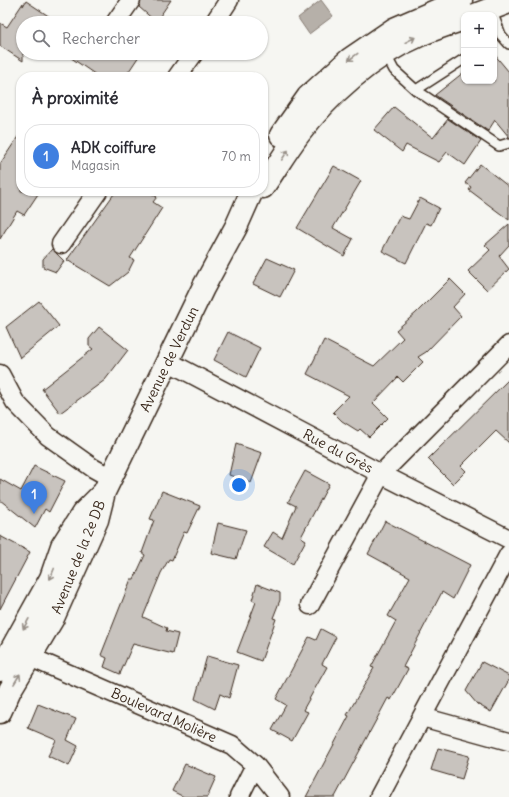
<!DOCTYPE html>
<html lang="fr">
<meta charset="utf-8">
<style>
body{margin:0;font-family:Delius,sans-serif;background:#f7f7f7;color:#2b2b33}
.controls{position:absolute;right:12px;top:12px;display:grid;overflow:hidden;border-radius:8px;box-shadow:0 1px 3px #0004}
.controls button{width:36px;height:36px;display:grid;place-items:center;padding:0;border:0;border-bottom:1px solid #e1e1e2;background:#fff;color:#2b2b33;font:20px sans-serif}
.you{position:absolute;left:239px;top:485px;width:14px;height:14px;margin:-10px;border:3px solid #fff;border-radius:50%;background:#1a73e8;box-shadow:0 0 0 6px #1a73e833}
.badge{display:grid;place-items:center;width:26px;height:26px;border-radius:50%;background:#db2777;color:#fff;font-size:13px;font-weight:700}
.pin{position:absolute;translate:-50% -33px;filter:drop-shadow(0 1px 2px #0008)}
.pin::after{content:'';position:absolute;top:21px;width:14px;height:12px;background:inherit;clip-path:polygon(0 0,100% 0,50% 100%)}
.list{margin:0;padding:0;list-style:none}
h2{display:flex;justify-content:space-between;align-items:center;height:52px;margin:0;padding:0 16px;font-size:17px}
h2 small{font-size:13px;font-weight:400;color:#7c7c81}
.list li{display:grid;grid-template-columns:26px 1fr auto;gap:12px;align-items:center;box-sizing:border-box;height:64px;margin:0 8px 8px;padding:0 8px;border:1px solid #e1e1e2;border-radius:16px}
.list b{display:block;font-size:15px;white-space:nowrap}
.list p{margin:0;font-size:13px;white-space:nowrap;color:#7c7c81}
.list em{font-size:13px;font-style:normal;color:#7c7c81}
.icon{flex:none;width:22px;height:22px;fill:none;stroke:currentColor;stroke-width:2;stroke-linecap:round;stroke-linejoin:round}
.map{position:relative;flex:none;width:509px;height:797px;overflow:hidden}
.search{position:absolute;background:#fff;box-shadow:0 1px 3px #0004;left:16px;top:16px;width:252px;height:44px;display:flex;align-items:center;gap:10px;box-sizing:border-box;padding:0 14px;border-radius:22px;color:#7c7c81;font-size:15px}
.panel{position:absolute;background:#fff;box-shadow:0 1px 3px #0004;left:16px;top:72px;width:252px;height:124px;border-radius:16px}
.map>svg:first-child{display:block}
</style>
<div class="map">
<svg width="509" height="797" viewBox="0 0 509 797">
<rect width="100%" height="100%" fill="#f6f6f2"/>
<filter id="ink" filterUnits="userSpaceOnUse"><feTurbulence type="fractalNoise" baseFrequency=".025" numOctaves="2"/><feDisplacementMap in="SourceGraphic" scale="8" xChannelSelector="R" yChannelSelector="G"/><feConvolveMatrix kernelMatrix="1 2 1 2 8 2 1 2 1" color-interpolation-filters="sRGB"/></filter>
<g filter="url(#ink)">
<path fill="#b6b0a9" stroke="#857a71" d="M321,0L333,16L309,34L298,18Z"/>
<path fill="#c8c3be" stroke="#3b2a1e" d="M141,0H171L156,22L139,7Z
M26,1L59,23H23V61L0,46V23L7,27L23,3V6Z
M64,53H141L125,77H99Z
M494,54L509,72V137L495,120L488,131L435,95L464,72V81H494Z
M394,107L433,138L448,119L481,141L465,165L447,152L439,162L406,145L402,152L374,130Z
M21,132V191H40L24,215L17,211L0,239V164Z
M480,164L509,187V220L469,190L471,187L465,183Z
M334,166L361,181L333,228L353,239L344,256L297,228Z
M116,191H148L157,197L153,202L162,208L130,258L134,260L128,272L110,286L67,260Z
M420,198L439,208L431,225L426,223L406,263L382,251L400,216L409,219Z
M509,224V245L499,256L509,269L487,290L468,271L490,250L485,245Z
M52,249L64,261L56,272L43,267V259Z
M267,258L294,270L280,297L253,284Z
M450,279L465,294L453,307L461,316L426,352L418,357L423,362L403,382L398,377L373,403L388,418L369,437L360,429L358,431L342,421L333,412L349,396L307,374L324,340L374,366L403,338L396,330L416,313Z
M39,301L59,326L20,358L6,327Z
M99,327L128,350L105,380L60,413L42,389L93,349L89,346V339Z
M228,332L260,348L246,377L214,360Z
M509,379V443L496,431L461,466L466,471L453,484L428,459Z
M236,444L262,453L251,483L229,475Z
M34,466L65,481L49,512L45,509L35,528L0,500V479L21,491Z
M305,471L329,484L301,537L306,540L293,564L264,547L273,532L282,538L296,506L288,502Z
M162,491L200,506L187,533L184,532L172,560L169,559L161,573L143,617L167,628L166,631L178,634L173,654L133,644L120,674L104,667L107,658L101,655L131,579H134L145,555L142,553L154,520L150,519Z
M385,521L470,565L453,599L442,592L403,667L408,669L391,700L388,698L335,797H306L349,716L347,715L374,668L371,667L396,621L388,616L410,577L368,554Z
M218,523L246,530L236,559L211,553Z
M0,536L30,552L0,609Z
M257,584L280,593V600L273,618L276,619L261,661L237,652L256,602L252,600Z
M321,629L336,637L322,664L327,667L303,710L308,712L292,741L272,730L286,705L276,699L309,637L316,640Z
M207,656L238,665L229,698L220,694L215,709L195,699Z
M482,662L509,676V680L491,712L477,704L466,691Z
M38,704L76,719L67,740L78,746L69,766L48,756L56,740L28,728Z
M438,748L469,756L462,779L431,770Z
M185,764L216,777L207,797H184L172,791Z"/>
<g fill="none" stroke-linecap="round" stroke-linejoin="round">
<defs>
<path id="lane" d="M494,17L501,35L509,44
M385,53L394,70L416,90
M464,59L416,90L499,146L509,143"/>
<path id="street" d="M115,23L131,0
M214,23L229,0
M177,77L194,53
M61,244L98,191
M167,361L381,474L509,539
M0,374L15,402L48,436L93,468L111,478
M310,605L381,474L509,345
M30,657L232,745L255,765L280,797
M422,717L509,741
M239,797L255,765
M379,797L509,554"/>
<path id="secondary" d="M475,15L509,2
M281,135L308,97L350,59L394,29L461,0
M263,187C275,170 286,151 299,134C328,95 373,55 418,36C433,29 449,24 464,19
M0,670L51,578L62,546L83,513L104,492
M0,712L10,690L53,618L97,520L104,492L203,288L236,227L252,191"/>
</defs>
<use href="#lane" stroke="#3b2a1e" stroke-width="12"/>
<use href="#street" stroke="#3b2a1e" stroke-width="21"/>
<use href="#secondary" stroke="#3b2a1e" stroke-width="25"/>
<use href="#lane" stroke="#f6f6f2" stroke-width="9"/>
<use href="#street" stroke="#f6f6f2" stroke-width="18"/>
<use href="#secondary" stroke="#f6f6f2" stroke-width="22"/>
</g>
<defs><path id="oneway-shaft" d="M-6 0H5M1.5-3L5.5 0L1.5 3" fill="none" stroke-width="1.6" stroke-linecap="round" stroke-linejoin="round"/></defs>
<g stroke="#989088">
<use href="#oneway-shaft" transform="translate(410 40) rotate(-28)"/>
<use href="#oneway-shaft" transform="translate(353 57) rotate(143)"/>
<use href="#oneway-shaft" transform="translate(285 155) rotate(-56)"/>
<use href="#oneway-shaft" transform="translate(52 574) rotate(112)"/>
<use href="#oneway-shaft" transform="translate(26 624) rotate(119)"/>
<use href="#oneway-shaft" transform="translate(17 679) rotate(-59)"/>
</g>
</g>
<g text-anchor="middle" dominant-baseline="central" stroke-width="3.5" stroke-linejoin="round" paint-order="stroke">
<g font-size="14" fill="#3b2a1e" stroke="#f6f6f2">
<text transform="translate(169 359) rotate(-64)">Avenue de Verdun</text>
<text transform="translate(338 451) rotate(28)">Rue du Grès</text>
<text transform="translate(78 557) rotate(-68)">Avenue de la 2e DB</text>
<text transform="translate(164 715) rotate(24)">Boulevard Molière</text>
</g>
</g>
</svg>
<div class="controls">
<button>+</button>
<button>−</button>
</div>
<div class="you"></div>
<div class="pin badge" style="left:34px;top:514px;background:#3f7fe0">1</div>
<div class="search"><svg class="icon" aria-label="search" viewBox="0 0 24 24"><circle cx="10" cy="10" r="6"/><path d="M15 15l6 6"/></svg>Rechercher</div>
<section class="panel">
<h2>À proximité<small></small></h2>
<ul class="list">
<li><span class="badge" style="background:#3f7fe0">1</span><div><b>ADK coiffure</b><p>Magasin</p></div><em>70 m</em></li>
</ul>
</section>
</div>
